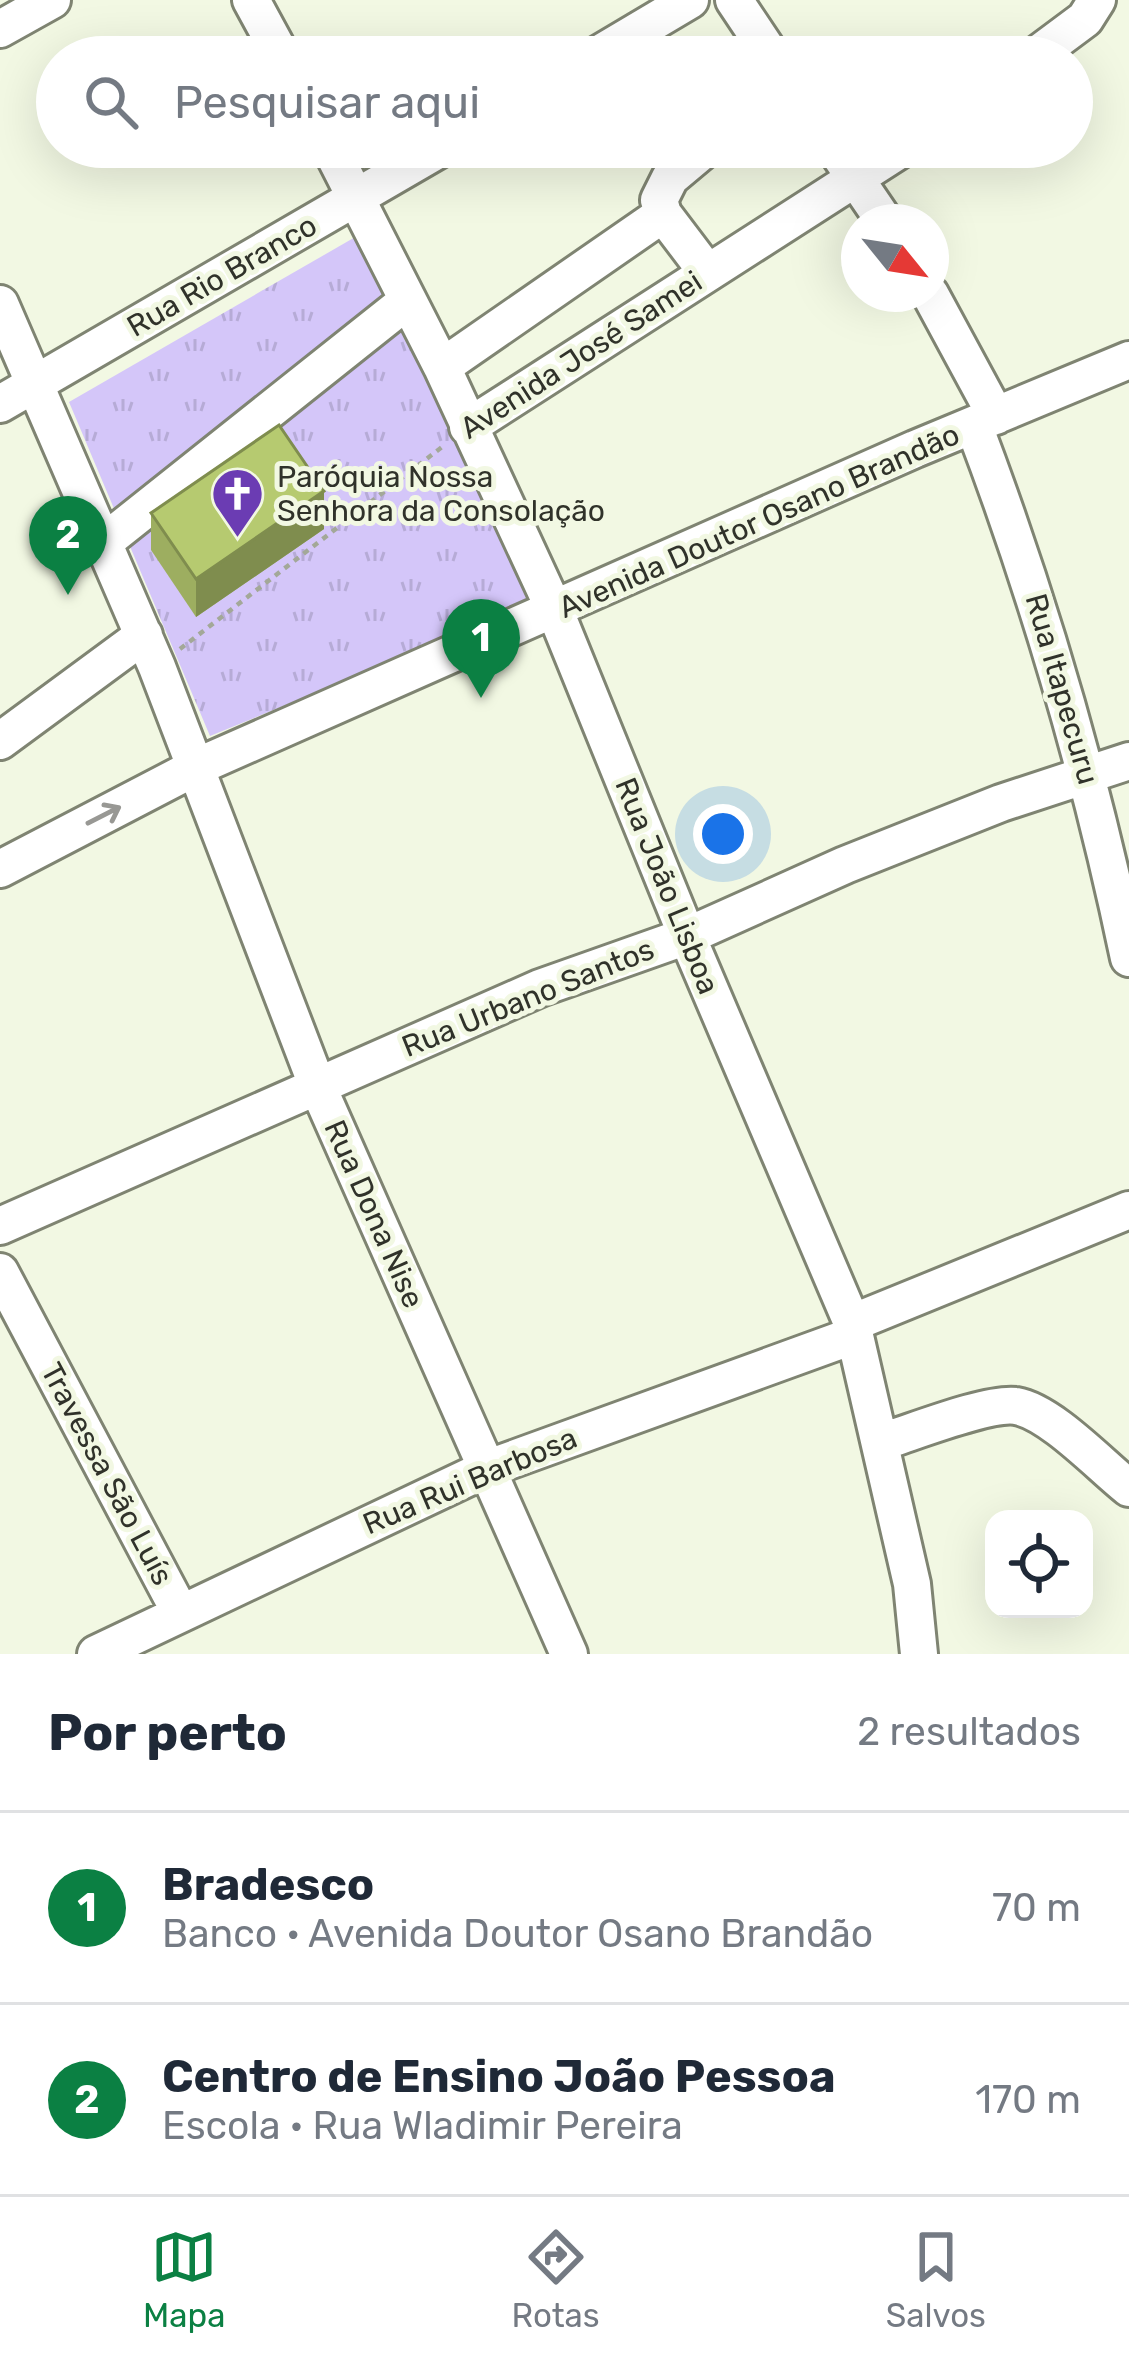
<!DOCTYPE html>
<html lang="pt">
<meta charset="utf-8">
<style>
body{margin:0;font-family:Rubik,sans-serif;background:#f6f6f7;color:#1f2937}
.controls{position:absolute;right:36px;bottom:36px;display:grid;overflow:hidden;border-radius:24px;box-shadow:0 12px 48px #0002}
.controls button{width:108px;height:108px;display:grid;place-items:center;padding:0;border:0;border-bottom:3px solid #e0e1e3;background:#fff;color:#1f2937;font:60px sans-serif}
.compass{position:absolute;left:841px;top:204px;width:108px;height:108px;border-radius:50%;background:#fff;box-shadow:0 12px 48px #0002;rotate:120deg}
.you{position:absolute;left:723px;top:834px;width:42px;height:42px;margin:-30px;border:9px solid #fff;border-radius:50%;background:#1a73e8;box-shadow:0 0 0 18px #1a73e833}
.badge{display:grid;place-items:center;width:78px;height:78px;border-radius:50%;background:#0b8043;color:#fff;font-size:39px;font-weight:700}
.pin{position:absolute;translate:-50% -99px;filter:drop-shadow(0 3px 6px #0008)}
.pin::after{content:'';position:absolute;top:63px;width:42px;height:36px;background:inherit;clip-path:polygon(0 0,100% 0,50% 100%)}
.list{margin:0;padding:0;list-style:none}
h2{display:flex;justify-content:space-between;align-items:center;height:156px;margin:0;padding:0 48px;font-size:51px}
h2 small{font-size:39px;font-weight:400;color:#747a83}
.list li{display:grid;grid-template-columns:78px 1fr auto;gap:36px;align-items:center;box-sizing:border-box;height:192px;padding:0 48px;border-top:3px solid #e0e1e3}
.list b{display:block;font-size:45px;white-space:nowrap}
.list p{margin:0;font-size:39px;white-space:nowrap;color:#747a83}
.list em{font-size:39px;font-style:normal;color:#747a83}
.icon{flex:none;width:66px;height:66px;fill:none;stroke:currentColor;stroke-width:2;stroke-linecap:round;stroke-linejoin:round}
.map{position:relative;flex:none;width:1129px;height:1654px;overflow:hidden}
.search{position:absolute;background:#fff;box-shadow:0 12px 48px #0002;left:36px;right:36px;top:36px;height:132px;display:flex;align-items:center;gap:30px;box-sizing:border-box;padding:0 42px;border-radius:66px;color:#747a83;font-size:45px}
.sheet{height:540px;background:#fff}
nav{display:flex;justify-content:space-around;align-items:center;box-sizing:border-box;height:168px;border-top:3px solid #e0e1e3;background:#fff;font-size:33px;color:#747a83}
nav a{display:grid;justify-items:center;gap:6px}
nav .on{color:#0b8043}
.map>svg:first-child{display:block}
</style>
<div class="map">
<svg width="1129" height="1654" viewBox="0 0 1129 1654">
<defs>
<pattern id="grass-tufts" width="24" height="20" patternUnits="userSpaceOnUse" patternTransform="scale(3)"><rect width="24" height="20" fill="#d4c6f9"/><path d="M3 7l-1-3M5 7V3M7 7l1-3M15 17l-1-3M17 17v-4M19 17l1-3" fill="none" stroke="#b6abd6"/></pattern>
</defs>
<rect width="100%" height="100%" fill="#f2f8e3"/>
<path fill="url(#grass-tufts)" d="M357,236L537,602L210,736L69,402Z"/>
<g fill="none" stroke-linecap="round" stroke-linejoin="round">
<defs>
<path id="minor" d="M251,0L282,57
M734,0L772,57
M0,29L52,0
M594,57L690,0
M1034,57L1085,19L1097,0
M330,147L442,367L555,611L687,936L852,1323L912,1584L919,1654
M834,147L885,222
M707,272L663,214L659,200L670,178L707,147
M930,294L996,416
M0,304L157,667L317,1085L569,1654
M442,367L663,214
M0,404L443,147
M974,426C1040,600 1091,776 1129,958
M468,427L904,147
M103,543L407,301
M0,741L144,635
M0,869L194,768L915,449L1129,360
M0,1226L540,988L687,936L845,865L1001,803L1129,761
M0,1272L180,1612
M852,1323L1129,1210
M881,1442C911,1433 988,1402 1016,1406C1051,1412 1101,1466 1129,1488
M96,1654L486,1469L855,1335"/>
</defs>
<use href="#minor" stroke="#7f8472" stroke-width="42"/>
<path stroke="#a3a898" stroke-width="4.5" stroke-dasharray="6 6" stroke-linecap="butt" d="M180,649L442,447"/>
<use href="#minor" stroke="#fff" stroke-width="36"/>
</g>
<path fill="#9dae60" d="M151,513L324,529L196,617L151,550Z"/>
<path fill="#7f8d4e" d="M324,491V529L196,617V579Z"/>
<path fill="#b6ca70" stroke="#7f8d4e" stroke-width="3" d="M279,425L324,491L196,579L151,513Z"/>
<defs><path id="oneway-shaft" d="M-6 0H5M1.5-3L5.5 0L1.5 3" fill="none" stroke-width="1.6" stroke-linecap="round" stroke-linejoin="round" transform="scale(3)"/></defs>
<use stroke="#989894" href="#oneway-shaft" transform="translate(104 815) rotate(-27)"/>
<defs>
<symbol id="church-pin" viewBox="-11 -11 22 30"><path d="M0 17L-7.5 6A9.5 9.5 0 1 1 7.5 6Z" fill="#6b3cb3" stroke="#f2f8e3"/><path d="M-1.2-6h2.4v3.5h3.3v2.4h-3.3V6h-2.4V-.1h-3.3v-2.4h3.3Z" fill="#fff"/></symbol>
</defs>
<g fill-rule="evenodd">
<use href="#church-pin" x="208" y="464" width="59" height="81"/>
</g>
<g text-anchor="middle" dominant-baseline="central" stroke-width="10" stroke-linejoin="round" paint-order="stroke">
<g font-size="30" fill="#30322a" stroke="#f2f8e3">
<text transform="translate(222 276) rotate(-30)">Rua Rio Branco</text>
<text transform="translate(581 355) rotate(-33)">Avenida José Samei</text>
<text transform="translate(759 521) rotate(-24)">Avenida Doutor Osano Brandão</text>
<text transform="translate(1062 689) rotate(74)">Rua Itapecuru</text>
<text transform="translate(667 886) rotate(68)">Rua João Lisboa</text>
<text transform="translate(528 998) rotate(-22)">Rua Urbano Santos</text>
<text transform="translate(374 1214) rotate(66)">Rua Dona Nise</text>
<text transform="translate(107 1474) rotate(62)">Travessa São Luís</text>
<text transform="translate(470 1481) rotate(-23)">Rua Rui Barbosa</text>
</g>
<g font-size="30" fill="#30322a" stroke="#f2f8e3" text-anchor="start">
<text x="277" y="477">Paróquia Nossa<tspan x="277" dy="34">Senhora da Consolação</tspan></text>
</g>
</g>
</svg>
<div class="controls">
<button><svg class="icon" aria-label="locate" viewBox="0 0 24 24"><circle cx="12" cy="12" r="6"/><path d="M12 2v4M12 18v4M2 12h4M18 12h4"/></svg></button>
</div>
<svg class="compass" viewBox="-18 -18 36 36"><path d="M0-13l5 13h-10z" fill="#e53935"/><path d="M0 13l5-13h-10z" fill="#747a83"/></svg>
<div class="you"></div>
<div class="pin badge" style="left:481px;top:698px">1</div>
<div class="pin badge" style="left:68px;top:595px">2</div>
<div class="search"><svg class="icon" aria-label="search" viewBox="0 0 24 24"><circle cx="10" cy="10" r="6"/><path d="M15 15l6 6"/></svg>Pesquisar aqui</div>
</div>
<section class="sheet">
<h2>Por perto<small>2 resultados</small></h2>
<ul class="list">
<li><span class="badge">1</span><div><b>Bradesco</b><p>Banco · Avenida Doutor Osano Brandão</p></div><em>70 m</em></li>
<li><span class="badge">2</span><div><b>Centro de Ensino João Pessoa</b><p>Escola · Rua Wladimir Pereira</p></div><em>170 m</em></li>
</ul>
</section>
<nav>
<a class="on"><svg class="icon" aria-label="map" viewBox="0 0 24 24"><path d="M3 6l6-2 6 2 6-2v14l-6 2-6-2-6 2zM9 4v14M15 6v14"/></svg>Mapa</a>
<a><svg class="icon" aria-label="directions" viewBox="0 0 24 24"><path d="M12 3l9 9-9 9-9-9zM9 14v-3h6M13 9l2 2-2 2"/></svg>Rotas</a>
<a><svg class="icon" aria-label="saved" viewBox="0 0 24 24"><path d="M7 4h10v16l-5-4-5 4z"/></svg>Salvos</a>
</nav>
